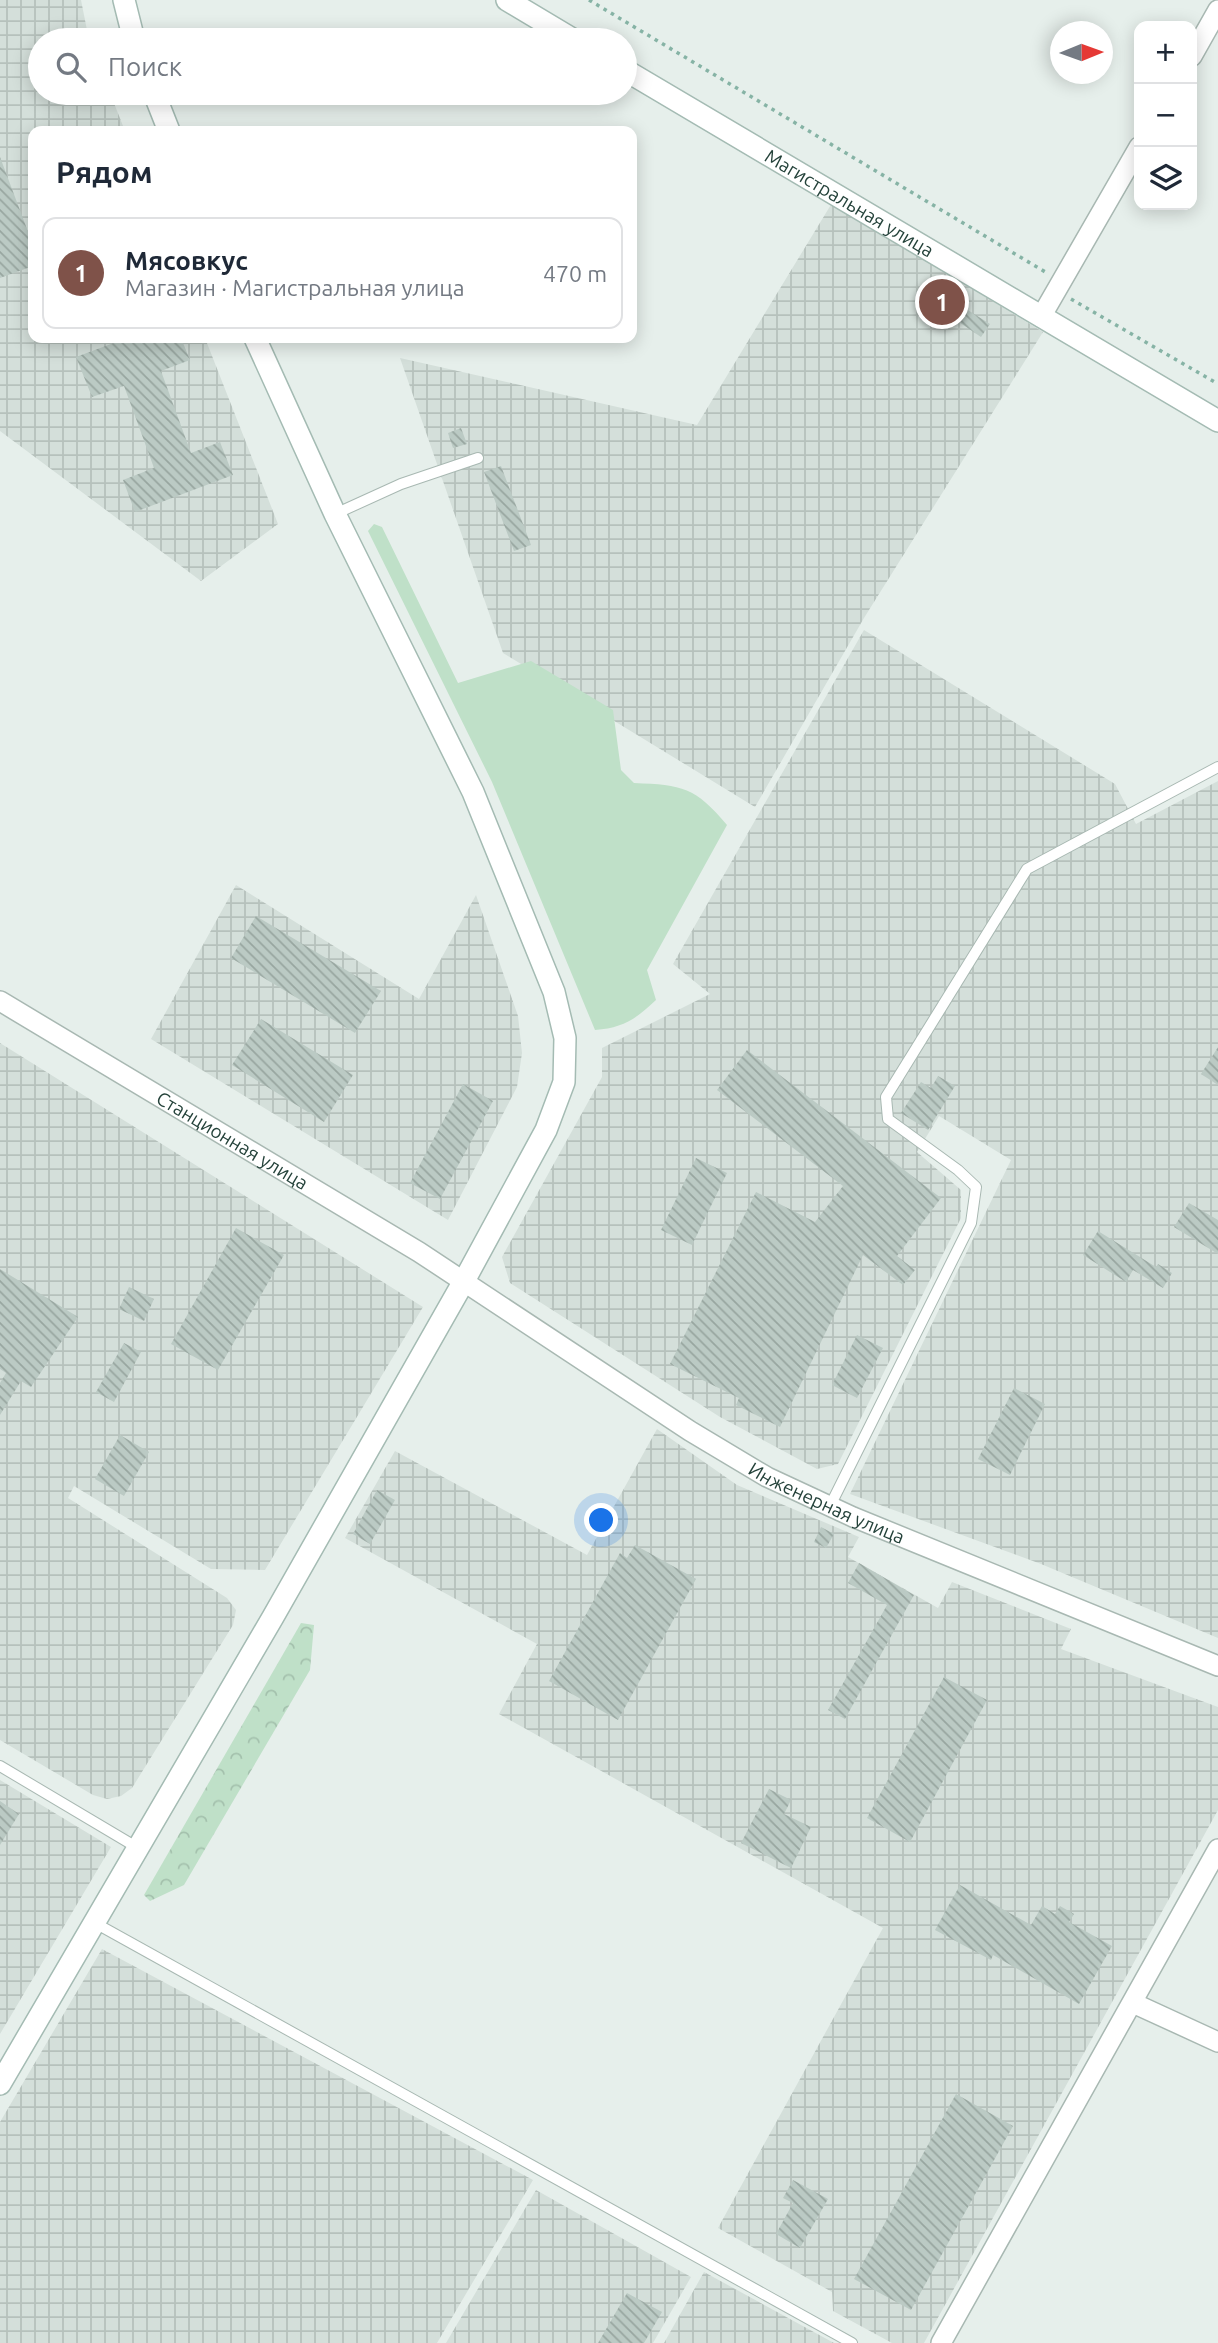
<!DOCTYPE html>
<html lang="ru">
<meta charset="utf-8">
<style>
body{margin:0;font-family:Ubuntu,sans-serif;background:#f2f2f3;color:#1f2937}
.controls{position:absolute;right:21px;top:21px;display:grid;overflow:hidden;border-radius:14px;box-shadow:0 4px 18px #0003}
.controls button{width:63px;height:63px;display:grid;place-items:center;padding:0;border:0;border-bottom:2px solid #e0e1e3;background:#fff;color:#1f2937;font:35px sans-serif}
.compass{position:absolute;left:1050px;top:21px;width:63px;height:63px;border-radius:50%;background:#fff;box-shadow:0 4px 18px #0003;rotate:89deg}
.you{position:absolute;left:602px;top:1521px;width:24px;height:24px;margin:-18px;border:5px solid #fff;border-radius:50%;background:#1a73e8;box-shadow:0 0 0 10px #1a73e833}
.badge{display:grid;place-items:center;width:46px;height:46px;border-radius:50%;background:#7f5249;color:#fff;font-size:23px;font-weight:700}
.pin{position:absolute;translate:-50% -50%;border:4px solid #fff;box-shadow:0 2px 7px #0006}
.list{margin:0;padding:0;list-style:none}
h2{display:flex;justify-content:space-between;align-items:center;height:91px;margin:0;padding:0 28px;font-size:30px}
h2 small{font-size:23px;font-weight:400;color:#747a83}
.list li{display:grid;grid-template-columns:46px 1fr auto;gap:21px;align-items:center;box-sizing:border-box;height:112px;margin:0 14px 14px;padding:0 14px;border:2px solid #e0e1e3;border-radius:14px}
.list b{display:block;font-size:26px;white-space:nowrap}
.list p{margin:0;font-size:23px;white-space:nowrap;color:#747a83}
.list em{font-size:23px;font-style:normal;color:#747a83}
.icon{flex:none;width:38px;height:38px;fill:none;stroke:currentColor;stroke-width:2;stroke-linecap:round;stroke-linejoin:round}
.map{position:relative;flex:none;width:1218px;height:2343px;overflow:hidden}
.search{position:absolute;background:#fff;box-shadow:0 4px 18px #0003;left:28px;top:28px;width:609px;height:77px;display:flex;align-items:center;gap:18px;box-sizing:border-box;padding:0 24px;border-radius:38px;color:#747a83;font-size:26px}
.panel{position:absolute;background:#fff;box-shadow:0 4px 18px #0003;left:28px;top:126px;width:609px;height:217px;border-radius:14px}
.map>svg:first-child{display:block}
</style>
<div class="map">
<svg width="1218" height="2343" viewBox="0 0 1218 2343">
<defs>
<pattern id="industrial-grid" width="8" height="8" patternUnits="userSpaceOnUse" patternTransform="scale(1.75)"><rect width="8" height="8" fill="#d4dfda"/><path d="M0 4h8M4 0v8" fill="none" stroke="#b6c1bc"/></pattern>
<pattern id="forest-crowns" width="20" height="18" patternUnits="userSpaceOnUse" patternTransform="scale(1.75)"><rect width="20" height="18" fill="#bfe0c8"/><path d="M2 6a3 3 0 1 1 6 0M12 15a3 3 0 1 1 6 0" fill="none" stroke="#a4c1ad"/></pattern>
<pattern id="building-back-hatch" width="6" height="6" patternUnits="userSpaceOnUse" patternTransform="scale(1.75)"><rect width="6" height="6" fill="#bbcac4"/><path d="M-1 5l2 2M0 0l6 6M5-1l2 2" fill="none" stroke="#98a6a0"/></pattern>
</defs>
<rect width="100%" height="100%" fill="#e6efeb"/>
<path fill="url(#industrial-grid)" d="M0,0H81L89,40H40V93H110L125,131H33V338H205L278,524L201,581L0,431Z
M832,203L1043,332L864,618L755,807L503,653L400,358L697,425Z
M864,630L1115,784L1136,824L1218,781V1638L1041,1564L850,1494L1011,1160L939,1116L917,1152L961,1190V1218L838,1464L817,1469L720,1417L510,1283L502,1257L602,1077V1048L710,994L673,964Z
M236,885L419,999L476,895L518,1016L522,1053L517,1087L448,1220L151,1039Z
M0,1043L423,1307L265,1570L211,1569L74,1486L68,1498L227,1598L236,1610L233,1625L132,1788L121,1796L107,1799L93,1795L0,1740Z
M657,1429L737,1485L859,1537L848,1557L938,1608L952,1582L1071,1629L1061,1649L1218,1707V1810L924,2343H892L833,2311L832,2292L718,2228L883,1928L499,1714L537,1644L345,1538L395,1451L587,1555Z
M0,1780L111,1847L0,2034Z
M102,1949L533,2180L437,2343H0V2122Z
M536,2190L691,2277L653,2343H446Z
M704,2272L834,2343H664Z"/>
<path fill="#bfe0c8" d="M374,524L382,527L458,683L531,661L613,710L621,770L634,783C683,785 695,787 727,825L647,970L656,1000C636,1019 623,1028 595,1030L492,782L368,531Z"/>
<path fill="url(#forest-crowns)" d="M301,1623L314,1625L310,1670L184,1885L150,1901L144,1895Z"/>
<path fill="url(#building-back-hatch)" d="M0,157L33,245V266L0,278Z
M936,290L990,324L981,337L929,302Z
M127,338H181L190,360L161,371L191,453L220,442L233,475L135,512L123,480L154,468L124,386L92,397L76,357Z
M461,428L467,444L453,448L448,433Z
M501,466L531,545L514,551L484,472Z
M256,916L381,991L355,1033L231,958Z
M261,1019L353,1075L324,1122L232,1065Z
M1218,1047V1085L1201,1074Z
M747,1050L941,1198L897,1256L915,1270L903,1285L863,1255L780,1427L736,1405L739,1398L670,1364L756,1192L815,1222L843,1186L717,1090Z
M938,1076L955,1086L928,1130L901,1113L921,1082L931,1088Z
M463,1084L493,1101L440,1199L410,1183Z
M696,1158L727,1173L692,1245L661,1230Z
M1189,1203L1218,1220V1254L1174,1227Z
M236,1228L284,1255L218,1370L171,1344Z
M1098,1231L1156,1267L1158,1264L1172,1273L1163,1288L1133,1270L1126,1282L1083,1255Z
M0,1269L78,1317L31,1387L21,1381L0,1415V1383L6,1373L0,1369Z
M129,1287L154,1299L144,1321L119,1309Z
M857,1335L883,1348L857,1398L832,1385Z
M124,1343L141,1352L114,1402L96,1392Z
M1014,1388L1045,1404L1010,1475L978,1459Z
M120,1435L149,1452L124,1496L95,1479Z
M377,1490L395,1500L370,1544L353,1534Z
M821,1527L834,1534L826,1548L814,1542Z
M635,1545L696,1579L618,1720L549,1681L620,1553L627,1558Z
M859,1563L914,1595L845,1719L828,1710L887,1605L848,1583Z
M944,1677L987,1700L910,1842L867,1818Z
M769,1789L791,1800L784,1814L811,1827L791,1868L741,1843Z
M0,1801L19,1814L0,1845Z
M960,1885L1031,1925L1042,1906L1055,1914L1060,1906L1074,1914L1069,1922L1112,1946L1079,2004L993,1955L991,1960L935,1930Z
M956,2094L1013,2126L911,2310L854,2279Z
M793,2180L828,2199L800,2248L776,2234L793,2203L783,2198Z
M627,2293L662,2312L644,2343H598Z"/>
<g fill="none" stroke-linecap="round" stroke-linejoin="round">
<defs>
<path id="lane" d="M335,514L401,484L478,458
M830,1506L971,1223L976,1187L958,1170L888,1119L886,1097L1027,869L1218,767
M0,1766L138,1848
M95,1923L852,2343"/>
<g id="street">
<path d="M1192,56L1218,10"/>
<path d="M1041,317L1139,147"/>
<path id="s1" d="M0,1001L419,1252L690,1431L767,1477L853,1517L1218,1666"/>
<path d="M1133,2003L1218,2042"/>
<path d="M941,2343L1218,1849"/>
</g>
<g id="secondary">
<path d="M124,0L134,40"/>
<path d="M507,0L574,40"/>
<path id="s2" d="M625,70L1218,421"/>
<path d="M154,93L169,131"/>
<path d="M0,2084L273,1617L464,1281L546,1130L564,1082L565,1038L554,992L473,792L335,514L255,338"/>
</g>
</defs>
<use href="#lane" stroke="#a8b8b2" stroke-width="12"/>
<use href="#street" stroke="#a8b8b2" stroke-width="22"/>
<use href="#secondary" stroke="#a4bbb3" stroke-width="24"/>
<path stroke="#86b3a5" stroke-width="3.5" stroke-dasharray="3.5 5" stroke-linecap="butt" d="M589,0L1047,273
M1071,299L1218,384"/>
<use href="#lane" stroke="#fff" stroke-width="10"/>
<use href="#street" stroke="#fff" stroke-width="19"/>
<use href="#secondary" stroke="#fff" stroke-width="21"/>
</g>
<g text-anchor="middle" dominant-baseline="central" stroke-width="5" stroke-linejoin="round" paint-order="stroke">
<g font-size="19" fill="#24423a" stroke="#f7fbf9">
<text stroke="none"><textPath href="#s2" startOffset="261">Магистральная улица</textPath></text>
<text stroke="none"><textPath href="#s1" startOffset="271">Станционная улица</textPath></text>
<text stroke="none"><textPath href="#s1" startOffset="968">Инженерная улица</textPath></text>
</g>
</g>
</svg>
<div class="controls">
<button>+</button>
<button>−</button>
<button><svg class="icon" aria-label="layers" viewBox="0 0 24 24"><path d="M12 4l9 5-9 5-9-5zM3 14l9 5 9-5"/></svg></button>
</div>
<svg class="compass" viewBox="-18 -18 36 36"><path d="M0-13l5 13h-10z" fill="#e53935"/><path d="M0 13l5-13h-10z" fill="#747a83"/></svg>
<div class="you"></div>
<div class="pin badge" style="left:942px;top:302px">1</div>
<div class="search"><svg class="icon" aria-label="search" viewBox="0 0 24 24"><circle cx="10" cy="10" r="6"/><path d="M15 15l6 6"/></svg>Поиск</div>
<section class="panel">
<h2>Рядом<small></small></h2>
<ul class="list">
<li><span class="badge">1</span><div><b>Мясовкус</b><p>Магазин · Магистральная улица</p></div><em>470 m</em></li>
</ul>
</section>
</div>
